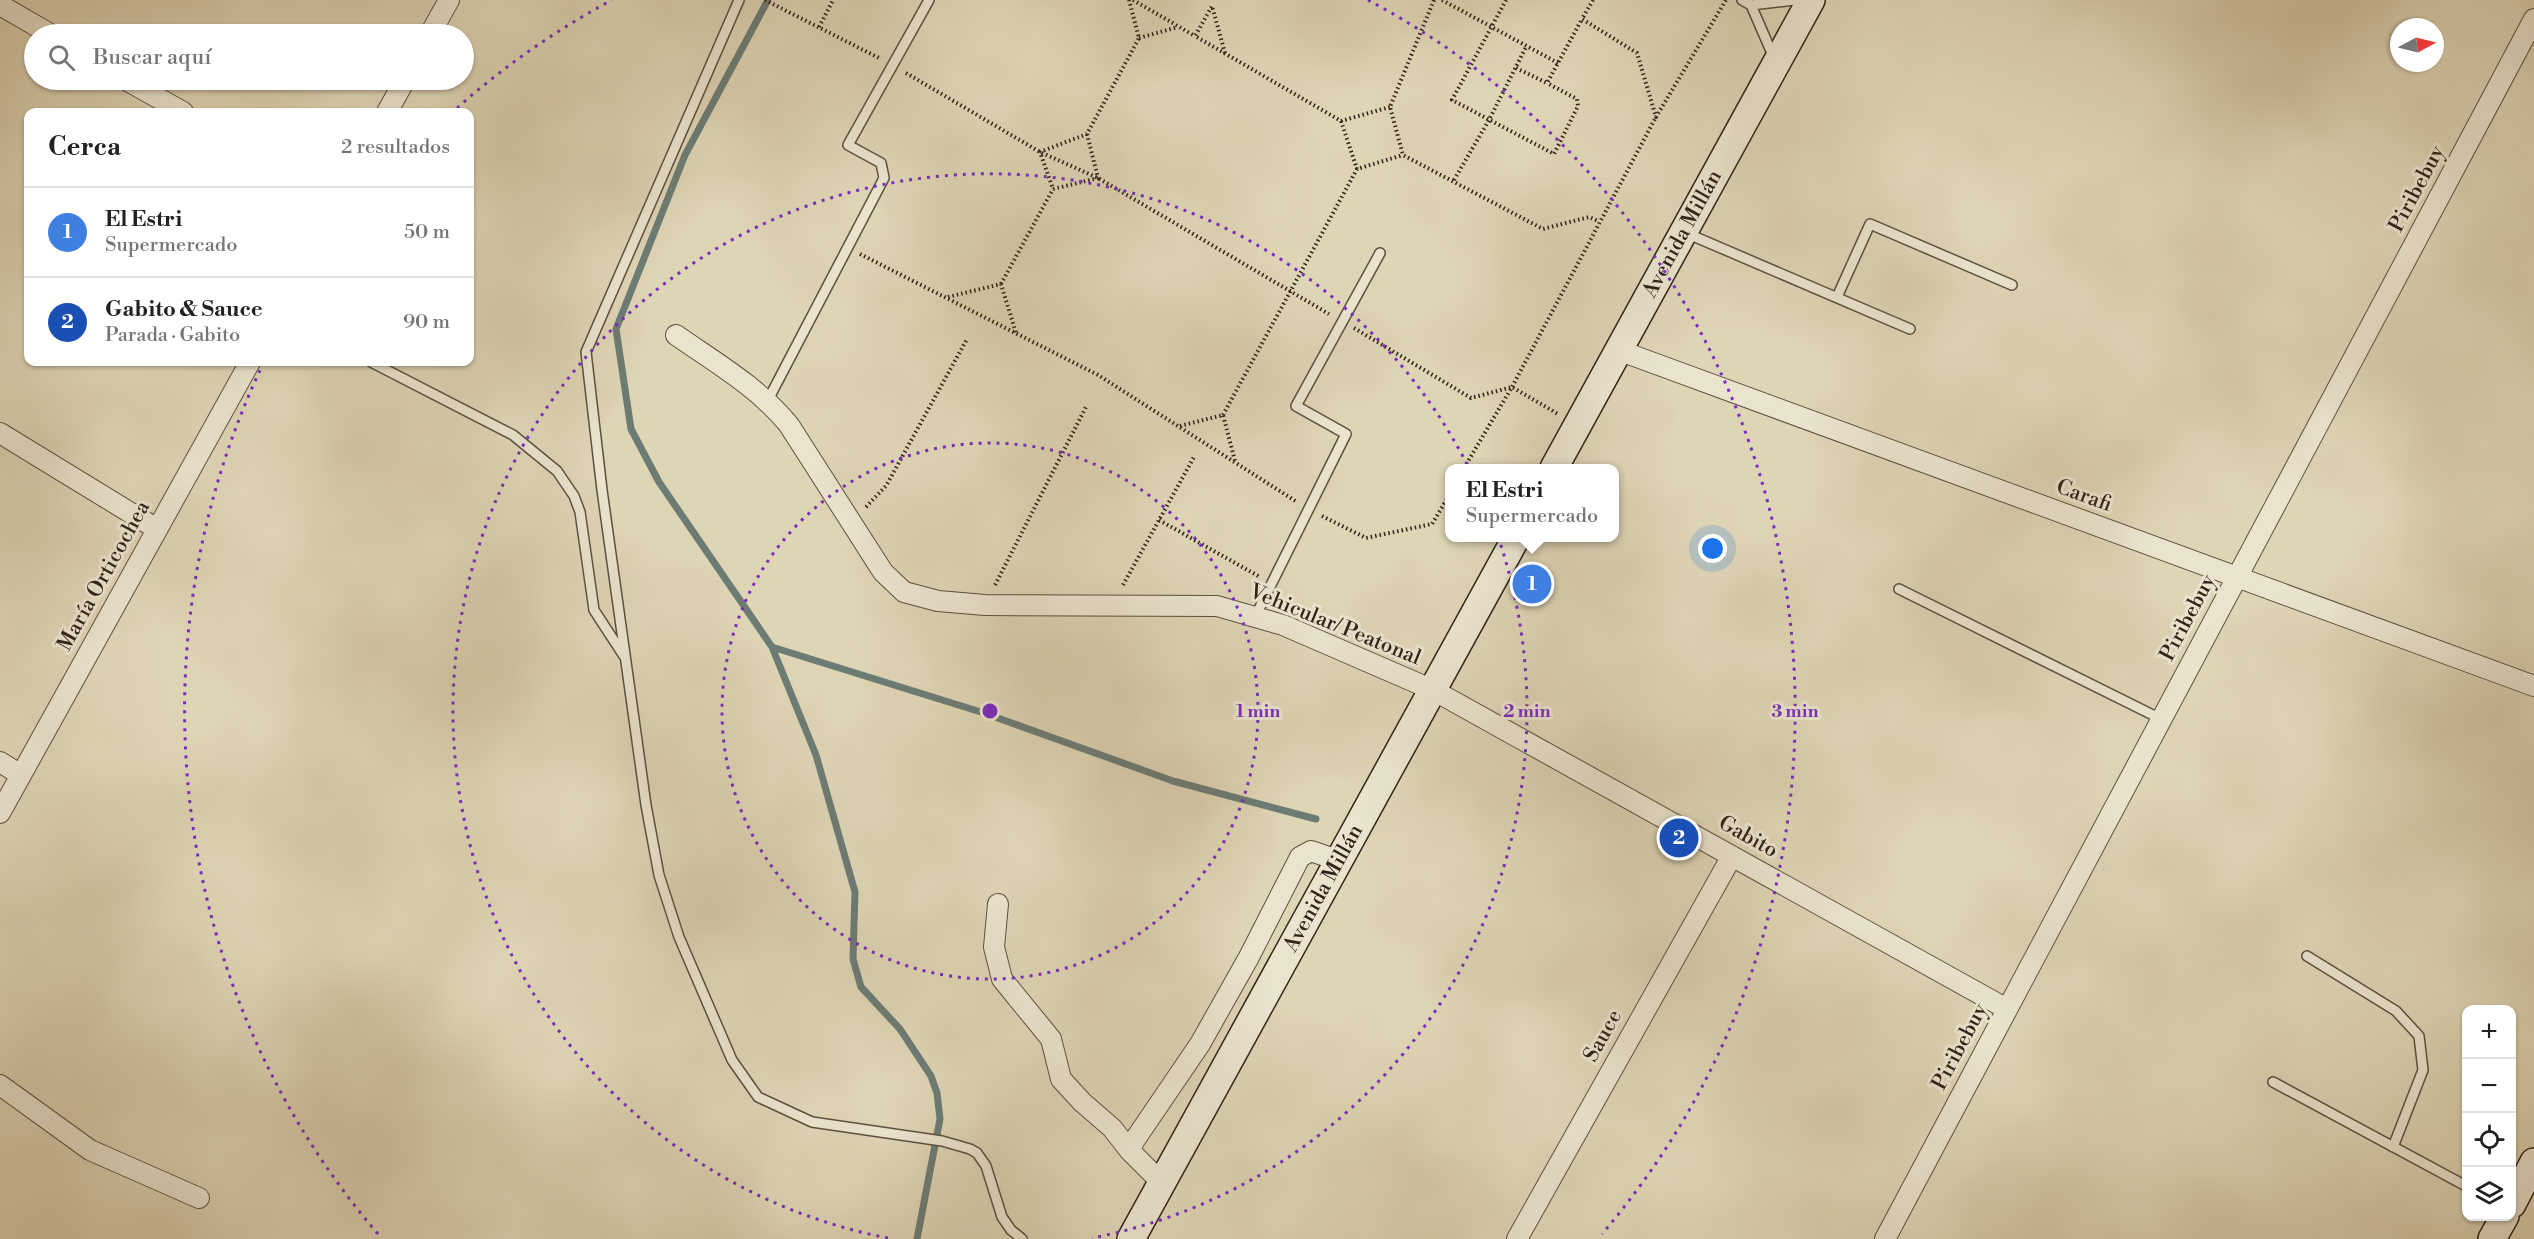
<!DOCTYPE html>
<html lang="es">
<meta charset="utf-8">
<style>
body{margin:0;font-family:"Libre Bodoni",serif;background:#f6f6f6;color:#202124}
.controls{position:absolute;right:18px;bottom:18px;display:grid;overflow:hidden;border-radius:12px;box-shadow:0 2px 4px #0004}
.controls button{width:54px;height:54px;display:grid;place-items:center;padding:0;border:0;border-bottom:2px solid #e0e0e0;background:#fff;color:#202124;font:30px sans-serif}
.compass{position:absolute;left:2390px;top:18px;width:54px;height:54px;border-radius:50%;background:#fff;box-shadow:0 2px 4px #0004;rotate:83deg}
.you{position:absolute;left:1713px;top:549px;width:21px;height:21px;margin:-15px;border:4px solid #fff;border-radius:50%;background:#1a73e8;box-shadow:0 0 0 9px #1a73e833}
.badge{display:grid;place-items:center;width:39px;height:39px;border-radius:50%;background:#b45309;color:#fff;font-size:20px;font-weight:700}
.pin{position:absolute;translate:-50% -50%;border:3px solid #fff;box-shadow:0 2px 6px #0006}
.popup{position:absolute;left:1445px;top:464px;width:174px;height:78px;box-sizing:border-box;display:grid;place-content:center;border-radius:12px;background:#fff;filter:drop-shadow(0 2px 4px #0005);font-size:20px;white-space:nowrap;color:#757577}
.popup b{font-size:22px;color:#202124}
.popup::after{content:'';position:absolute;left:50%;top:100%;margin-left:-12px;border:12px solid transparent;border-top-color:#fff}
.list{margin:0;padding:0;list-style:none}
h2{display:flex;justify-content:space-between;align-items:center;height:78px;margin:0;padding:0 24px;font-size:26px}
h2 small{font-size:20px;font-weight:400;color:#757577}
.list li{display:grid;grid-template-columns:39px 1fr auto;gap:18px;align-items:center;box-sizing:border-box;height:90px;padding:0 24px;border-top:2px solid #e0e0e0}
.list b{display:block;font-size:22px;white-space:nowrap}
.list p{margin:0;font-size:20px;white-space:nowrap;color:#757577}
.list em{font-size:20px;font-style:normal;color:#757577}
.icon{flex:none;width:33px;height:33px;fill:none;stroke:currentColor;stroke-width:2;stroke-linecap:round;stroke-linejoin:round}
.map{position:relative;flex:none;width:2534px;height:1239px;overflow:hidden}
.search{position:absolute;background:#fff;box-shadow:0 2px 4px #0004;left:24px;top:24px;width:450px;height:66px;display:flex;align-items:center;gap:15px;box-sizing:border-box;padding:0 21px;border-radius:33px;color:#757577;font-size:22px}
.panel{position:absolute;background:#fff;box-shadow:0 2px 4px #0004;left:24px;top:108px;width:450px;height:258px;border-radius:12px}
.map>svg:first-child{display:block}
</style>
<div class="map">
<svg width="2534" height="1239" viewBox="0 0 2534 1239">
<rect width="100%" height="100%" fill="#ded5b5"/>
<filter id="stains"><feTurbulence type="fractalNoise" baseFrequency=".00333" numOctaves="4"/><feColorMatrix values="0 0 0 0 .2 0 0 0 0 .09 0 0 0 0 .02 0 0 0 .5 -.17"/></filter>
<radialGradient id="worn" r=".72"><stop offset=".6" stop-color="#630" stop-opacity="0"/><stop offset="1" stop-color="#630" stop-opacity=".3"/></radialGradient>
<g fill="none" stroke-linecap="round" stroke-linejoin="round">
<path stroke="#6c7c75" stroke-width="7" d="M768,0L685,155L616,329L631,429L659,482L772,647L816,755L855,892L853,959L861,987L900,1029L931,1076L937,1093L940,1119L917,1239
M772,647L984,713L1173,781L1316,819"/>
<defs>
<path id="lane" d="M739,0L586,352L602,490L646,805L659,875L679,937L732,1060L758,1097L812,1122L942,1141L970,1149L977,1153L986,1166L1002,1217L1011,1230L1022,1239
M1742,0L1751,5L1795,0
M1751,5L1774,58
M1686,233L1910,329
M1837,297L1870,224L2012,285
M371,362L513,435L557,471L574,496L580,512L594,610L624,656
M768,400L884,178L881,163L848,145L929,0
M1899,589L2161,719
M1255,617L1346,434L1296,406L1380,253
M2307,956L2396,1011L2419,1036L2423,1070L2393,1147
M2273,1082L2466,1186"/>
<path id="street" d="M0,5L50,34
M430,34L449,0
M126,80L183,112
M387,112L405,80
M676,335C716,363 758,387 789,425L883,572L904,592L938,601L985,605L1217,606L1283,625L1433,690L2007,1009
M1618,350L2534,686
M0,433L157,529
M0,762L21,775
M0,813L250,362
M998,904L994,947L1002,979L1051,1039L1061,1079L1082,1102L1112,1128L1130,1151L1162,1183
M0,1085L90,1150L199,1198
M1130,1151L1134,1141L1200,1044L1249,957L1300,857L1311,851L1340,861
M1517,1239L1732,856
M1885,1239L2534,19"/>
<g id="secondary">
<path id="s1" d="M1554,468L1811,0"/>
<path d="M2512,1204L2534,1162"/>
<path id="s2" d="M1131,1239L1516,538"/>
<path d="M2492,1239L2505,1216"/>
</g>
</defs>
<use href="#lane" stroke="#5c5041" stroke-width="12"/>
<use href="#street" stroke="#5c5041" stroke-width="22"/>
<use href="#secondary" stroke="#30231a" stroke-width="30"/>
<path stroke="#30231a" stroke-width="4" stroke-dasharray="1.5 3" stroke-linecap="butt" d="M765,0L881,59
M1133,0L1195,36
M1434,0L1390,107L1403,155L1543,229L1589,217L1598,221
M1442,0L1558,63
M1506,0L1452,100L1554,154L1578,106L1577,99L1547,83
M1593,0L1582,19L1637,53L1656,117L1726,0
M819,27L833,0
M1139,38L1178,27
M1225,53L1212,6L1195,36L1341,121L1390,107
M1516,68L1547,83L1582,19
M906,73L1040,152L1098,178L1329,314
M1341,121L1357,169
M1087,134L1098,178L1053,189L1040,152L1087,134L1139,38L1129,0
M1454,180L1489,120L1526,47
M860,254L1098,375L1297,502
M1001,284L1053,189
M948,297L1001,284L1016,333
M1354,328L1471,398L1512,387L1558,414
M1223,415L1357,169L1403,155
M1180,426L1223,415L1235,461
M1464,468L1512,387L1656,117
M866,507L886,486L967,339
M1322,516L1366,538L1432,524L1450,494
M1159,520L1260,577
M995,585L1086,407
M1123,585L1194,457"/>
<use href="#lane" stroke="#eae4cf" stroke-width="9"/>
<use href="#street" stroke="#eae4cf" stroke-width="20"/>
<use href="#secondary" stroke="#eae4cf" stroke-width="27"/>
</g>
<g fill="none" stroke="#7b2cbf" stroke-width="3" stroke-dasharray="3 6">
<circle cx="990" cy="711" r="268"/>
<path d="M888 1238A537 537 0 1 1 1092 1238"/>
<path d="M378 1234A805 805 0 0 1 263 364M457 108A805 805 0 0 1 612 0M1368 0A805 805 0 0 1 1602 1234"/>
</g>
<g text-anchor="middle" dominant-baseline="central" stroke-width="6" stroke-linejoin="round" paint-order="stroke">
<g font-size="21" fill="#30231a" stroke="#eae4cf">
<text transform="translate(2417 189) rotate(-62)">Piribebuy</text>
<text stroke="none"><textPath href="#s1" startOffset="267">Avenida Millán</textPath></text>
<text transform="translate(2084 496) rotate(20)">Carafi</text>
<text transform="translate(104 576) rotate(-61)">María Orticochea</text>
<text transform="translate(2188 618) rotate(-62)">Piribebuy</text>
<text transform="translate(1335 625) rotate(22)">Vehicular/ Peatonal</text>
<text transform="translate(1748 837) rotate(29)">Gabito</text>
<text stroke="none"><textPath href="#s2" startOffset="400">Avenida Millán</textPath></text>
<text transform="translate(1603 1036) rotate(-61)">Sauce</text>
<text transform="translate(1960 1047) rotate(-62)">Piribebuy</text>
</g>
</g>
<circle cx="990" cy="711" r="9" fill="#7b2cbf" stroke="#eae4cf" stroke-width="3"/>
<g font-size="18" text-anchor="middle" font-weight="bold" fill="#7b2cbf" stroke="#eae4cf" stroke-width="6" stroke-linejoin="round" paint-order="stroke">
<text x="1258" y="717">1 min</text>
<text x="1527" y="717">2 min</text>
<text x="1795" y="717">3 min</text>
</g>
<rect width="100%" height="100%" filter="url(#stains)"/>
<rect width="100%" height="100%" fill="url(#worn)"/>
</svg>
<div class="controls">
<button>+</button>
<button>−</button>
<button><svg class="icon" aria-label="locate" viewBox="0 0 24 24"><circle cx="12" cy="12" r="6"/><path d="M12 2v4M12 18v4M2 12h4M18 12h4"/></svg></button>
<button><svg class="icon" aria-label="layers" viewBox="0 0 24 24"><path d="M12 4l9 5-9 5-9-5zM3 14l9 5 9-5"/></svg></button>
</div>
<svg class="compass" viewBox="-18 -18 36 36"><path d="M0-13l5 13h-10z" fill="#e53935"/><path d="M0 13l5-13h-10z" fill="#757577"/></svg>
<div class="you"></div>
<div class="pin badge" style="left:1532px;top:584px;background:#3f7fe0">1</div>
<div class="popup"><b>El Estri</b>Supermercado</div>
<div class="pin badge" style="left:1679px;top:838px;background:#1a4fb4">2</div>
<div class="search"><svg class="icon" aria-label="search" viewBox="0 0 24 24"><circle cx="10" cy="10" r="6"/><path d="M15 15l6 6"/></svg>Buscar aquí</div>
<section class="panel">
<h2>Cerca<small>2 resultados</small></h2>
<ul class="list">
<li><span class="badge" style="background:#3f7fe0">1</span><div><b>El Estri</b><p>Supermercado</p></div><em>50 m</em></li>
<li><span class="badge" style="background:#1a4fb4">2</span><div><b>Gabito &amp; Sauce</b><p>Parada · Gabito</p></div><em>90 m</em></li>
</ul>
</section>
</div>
